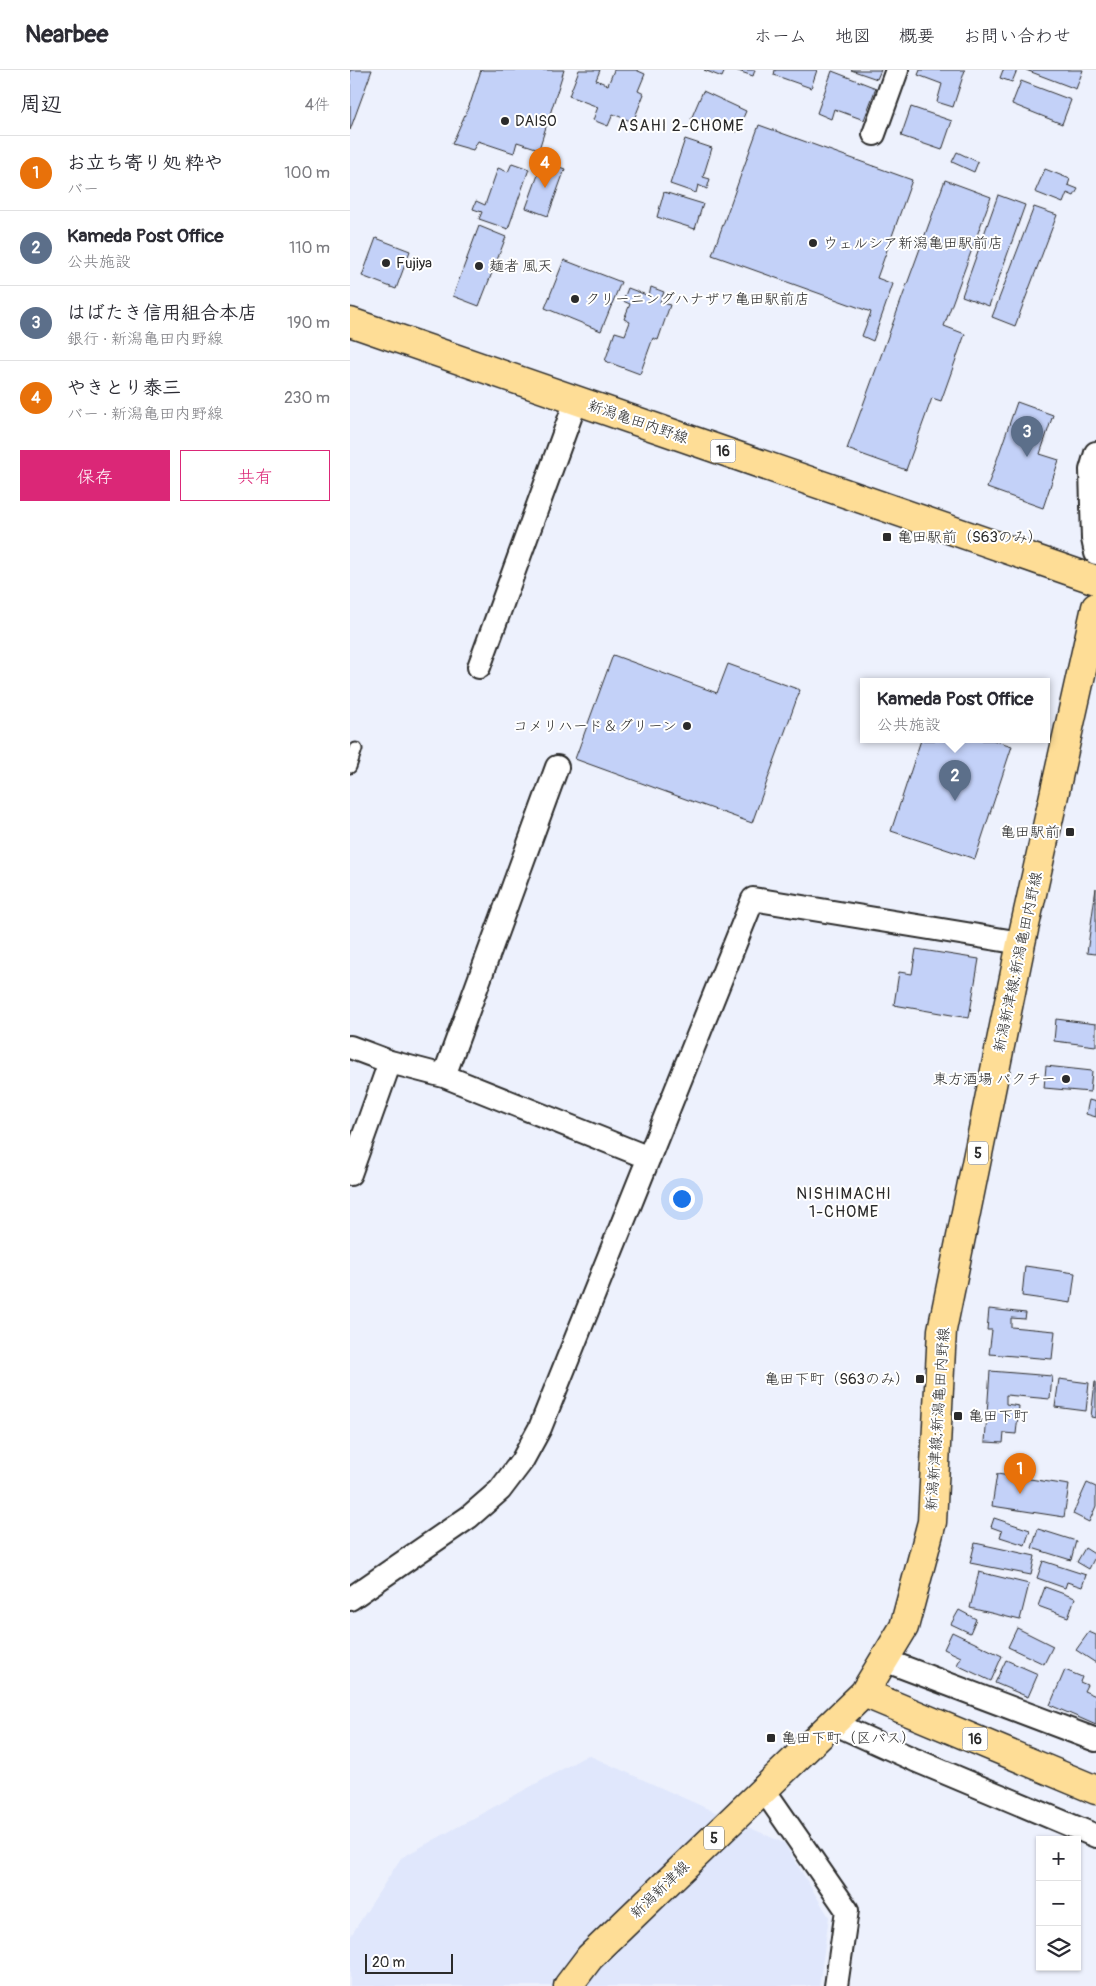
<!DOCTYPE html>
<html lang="ja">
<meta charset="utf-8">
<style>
body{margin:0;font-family:Pangolin,"Klee One",sans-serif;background:#f2f2f3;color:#2b2b33}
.controls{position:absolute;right:15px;bottom:15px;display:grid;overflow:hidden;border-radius:0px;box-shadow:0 1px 4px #0004}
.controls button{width:45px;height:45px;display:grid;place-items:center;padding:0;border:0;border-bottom:1px solid #e1e1e2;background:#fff;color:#2b2b33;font:25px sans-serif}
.scale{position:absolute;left:15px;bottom:12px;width:88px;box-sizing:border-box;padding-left:5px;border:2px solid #2b2b2b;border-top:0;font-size:14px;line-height:18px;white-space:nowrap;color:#2b2b2b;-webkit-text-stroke:4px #fff;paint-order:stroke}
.you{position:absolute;left:331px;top:1128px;width:18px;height:18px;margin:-12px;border:4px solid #fff;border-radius:50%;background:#1a73e8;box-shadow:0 0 0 8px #1a73e833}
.badge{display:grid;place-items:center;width:32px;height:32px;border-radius:50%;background:#db2777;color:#fff;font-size:16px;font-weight:700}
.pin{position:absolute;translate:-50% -41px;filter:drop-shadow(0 1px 2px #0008)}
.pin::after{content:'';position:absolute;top:26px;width:18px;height:15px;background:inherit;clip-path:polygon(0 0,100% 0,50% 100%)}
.popup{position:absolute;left:510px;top:608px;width:190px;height:65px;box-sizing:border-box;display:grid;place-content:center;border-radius:0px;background:#fff;filter:drop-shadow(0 1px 4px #0005);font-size:16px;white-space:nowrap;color:#7c7c81}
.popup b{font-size:19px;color:#2b2b33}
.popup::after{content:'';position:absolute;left:50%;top:100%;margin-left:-10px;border:10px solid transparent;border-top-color:#fff}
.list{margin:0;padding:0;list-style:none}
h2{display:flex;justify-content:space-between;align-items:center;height:65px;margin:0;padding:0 20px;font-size:21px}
h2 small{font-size:16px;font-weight:400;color:#7c7c81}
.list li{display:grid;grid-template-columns:32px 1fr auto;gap:15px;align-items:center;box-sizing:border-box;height:75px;padding:0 20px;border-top:1px solid #e1e1e2}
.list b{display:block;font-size:19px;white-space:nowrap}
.list p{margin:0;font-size:16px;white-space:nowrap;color:#7c7c81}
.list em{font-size:16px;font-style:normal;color:#7c7c81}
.actions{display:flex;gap:10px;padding:15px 20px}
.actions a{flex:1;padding:11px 0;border:1px solid #db2777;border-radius:0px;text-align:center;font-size:18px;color:#db2777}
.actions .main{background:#db2777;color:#fff}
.icon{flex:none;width:28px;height:28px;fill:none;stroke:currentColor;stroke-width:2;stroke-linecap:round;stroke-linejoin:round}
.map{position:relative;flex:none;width:746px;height:1916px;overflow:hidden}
header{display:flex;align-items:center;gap:30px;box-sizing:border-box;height:70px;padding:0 25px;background:#fff;border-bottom:1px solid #e1e1e2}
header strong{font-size:24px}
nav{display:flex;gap:28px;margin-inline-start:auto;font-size:18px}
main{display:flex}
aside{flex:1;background:#fff}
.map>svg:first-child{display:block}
</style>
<header>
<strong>Nearbee</strong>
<nav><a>ホーム</a><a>地図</a><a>概要</a><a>お問い合わせ</a></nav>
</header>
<main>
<aside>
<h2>周辺<small>4件</small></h2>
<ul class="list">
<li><span class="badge" style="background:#e8710a">1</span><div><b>お立ち寄り処 粋や</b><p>バー</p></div><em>100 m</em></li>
<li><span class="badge" style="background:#5c6f8a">2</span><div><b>Kameda Post Office</b><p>公共施設</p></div><em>110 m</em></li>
<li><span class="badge" style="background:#5c6f8a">3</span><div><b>はばたき信用組合本店</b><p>銀行 · 新潟亀田内野線</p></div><em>190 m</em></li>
<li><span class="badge" style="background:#e8710a">4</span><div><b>やきとり泰三</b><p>バー · 新潟亀田内野線</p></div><em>230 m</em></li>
</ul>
<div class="actions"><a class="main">保存</a><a>共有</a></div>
</aside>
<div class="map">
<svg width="746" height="1916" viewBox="0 0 746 1916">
<rect width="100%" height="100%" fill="#edf1fd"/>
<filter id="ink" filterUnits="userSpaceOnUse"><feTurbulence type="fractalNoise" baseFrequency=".02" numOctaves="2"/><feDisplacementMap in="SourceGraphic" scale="10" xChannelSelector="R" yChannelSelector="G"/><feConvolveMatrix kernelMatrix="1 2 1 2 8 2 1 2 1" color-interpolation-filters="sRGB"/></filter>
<g filter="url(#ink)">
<path fill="#e0e7fc" d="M238,1685L434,1773L479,1847L469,1916H0V1867L51,1788Z"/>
<path fill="#c3d1f8" stroke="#2b2b2b" d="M0,0H22L0,60Z
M131,0H214L189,79L167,72L164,83L128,71L123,80L102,74L121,31Z
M229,0H250L246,10L258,15L264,0H286L295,4L288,21L294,24L283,52L263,44L258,56L243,50L248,37L219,26Z
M354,0H375L372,7Z
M385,0H405L403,6Z
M425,0H467L461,18L424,5Z
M501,0H531L527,9Z
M570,0H615L603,37L587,32L592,14L568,5Z
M653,0H667L662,12L650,8Z
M676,0H733L726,19Z
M482,1L526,18L514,50L484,39L481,49L467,43Z
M671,11L721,30L712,54L662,34Z
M353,21L396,41L387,62L362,51L360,57L341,49Z
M561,37L602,51L592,80L551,66Z
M409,55L562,110L527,208L543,214L523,271L512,266L521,242L362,185Z
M335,69L362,78L353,107L360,109L357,119L348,115L346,123L320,114Z
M607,82L628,92L624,102L602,92Z
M193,91L215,99L198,146L176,138Z
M162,93L179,99L158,159L129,149L132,142L123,139L126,131L135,135L148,98L158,102Z
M695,99L720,109L718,115L728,119L724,126L717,123L713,133L685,122Z
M595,110L641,127L594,256L615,264L591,331L582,328L556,400L497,379Z
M314,122L353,134L345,159L307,147Z
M648,125L675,135L639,236L612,226Z
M684,137L707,145L665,256L642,247Z
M129,156L156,167L129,236L103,226Z
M26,168L60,181L46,219L12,206Z
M214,190L271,212L251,261L195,238Z
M301,217L314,222L310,232L320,235L308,270L303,268L290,304L255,291L265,262L275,265L280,252L274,249L280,234L273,231L278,218L299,226Z
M667,332L703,345L690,384L709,390L693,438L637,418Z
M263,585L367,623L378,594L450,620L402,753L225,689Z
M571,670H643L662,676L625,789L541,761Z
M746,818V884L737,883Z
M566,879L629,889L619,948L544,935L549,902L562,904Z
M706,949L746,954V976L704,971Z
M696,996L742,1001L740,1022L694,1018Z
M739,1030L746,1032V1047L736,1044Z
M675,1196L725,1203L721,1233L672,1226Z
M639,1239L676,1243L675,1249L661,1248V1257L705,1261L702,1289L639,1284L642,1260H637Z
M640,1301L702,1306L700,1329L656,1325V1334L669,1336L666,1364L654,1363L653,1373L635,1372Z
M709,1309L739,1313L736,1341L705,1337Z
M745,1312H746V1348L741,1347Z
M647,1404L719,1415L714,1447L642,1436Z
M737,1413L746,1417V1436L739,1452L723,1444Z
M644,1448L680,1460L675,1475L650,1467L652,1461L641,1457Z
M688,1459L726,1471L721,1490L682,1478Z
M625,1473L685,1486L681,1505L620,1493Z
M735,1478L746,1485L739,1499L727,1492Z
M693,1491L736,1505L732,1517L717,1512L715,1518L687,1508Z
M629,1502L679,1514L670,1550L620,1538Z
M695,1517L725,1528L718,1547L688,1536Z
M609,1540L626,1549L620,1563L601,1554Z
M667,1558L703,1576L694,1594L658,1577Z
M602,1562L652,1586L641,1611L607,1595L611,1587L594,1579Z
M739,1562L746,1565V1593L726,1580Z
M656,1590L688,1604L678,1627L645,1613Z
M715,1600L732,1607L730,1612L737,1615L734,1621L746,1626V1655L700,1635Z"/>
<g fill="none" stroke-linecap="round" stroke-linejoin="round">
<defs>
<path id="service" d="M0,697L6,679"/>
<path id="minor" d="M524,64L547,0
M746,383L741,400L743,469L746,483
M129,597L226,331
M0,977L40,992L94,1006L299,1088
M94,1006L207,697
M0,1104L40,992
M0,1529L119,1447L150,1420L172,1391L190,1358L403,829L671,873
M534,1590L746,1670
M483,1653L565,1690L746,1766
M414,1720L497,1840L486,1916"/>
<path id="primary" d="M0,252L746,510
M514,1623L746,1720
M218,1916L240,1887L514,1623L554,1557L582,1452L592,1260L671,873L746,537"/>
</defs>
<use href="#service" stroke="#2b2b2b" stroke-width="15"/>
<use href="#minor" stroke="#2b2b2b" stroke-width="26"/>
<use href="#primary" stroke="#2b2b2b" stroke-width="31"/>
<use href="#service" stroke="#fff" stroke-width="11"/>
<use href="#minor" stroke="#fff" stroke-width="22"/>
<use href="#primary" stroke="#fedd96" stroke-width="28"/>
</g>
</g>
<g fill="#2b2b2b" stroke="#fff" stroke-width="2">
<circle cx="155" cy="51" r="5"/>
<circle cx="463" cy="173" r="5"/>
<circle cx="36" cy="193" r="5"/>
<circle cx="129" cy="196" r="5"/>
<circle cx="225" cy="229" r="5"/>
<rect x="532" y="462" width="10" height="10" rx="2.5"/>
<circle cx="337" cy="656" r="5"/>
<rect x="715" y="757" width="10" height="10" rx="2.5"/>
<circle cx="716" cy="1009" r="5"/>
<rect x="565" y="1304" width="10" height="10" rx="2.5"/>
<rect x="603" y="1341" width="10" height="10" rx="2.5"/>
<rect x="416" y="1663" width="10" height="10" rx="2.5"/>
</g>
<g text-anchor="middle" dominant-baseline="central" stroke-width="4" stroke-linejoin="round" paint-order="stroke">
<g fill="#fff" stroke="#6b6b6b" stroke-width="1">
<rect x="360.5" y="369.5" width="25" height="23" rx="4"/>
<rect x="618" y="1071.5" width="20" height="23" rx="4"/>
<rect x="612.5" y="1657.5" width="25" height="23" rx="4"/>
<rect x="354" y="1756.5" width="20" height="23" rx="4"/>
</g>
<g font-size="14" font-weight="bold" fill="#2b2b2b">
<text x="373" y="381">16</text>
<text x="628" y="1083">5</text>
<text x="625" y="1669">16</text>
<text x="364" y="1768">5</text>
</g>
<g font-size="15" fill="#2b2b2b" stroke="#fff" text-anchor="start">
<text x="165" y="51">DAISO</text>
<text x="473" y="173">ウェルシア新潟亀田駅前店</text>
<text x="46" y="193">Fujiya</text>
<text x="139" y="196">麺者 風天</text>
<text x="235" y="229">クリーニングハナザワ亀田駅前店</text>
<text x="547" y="467">亀田駅前（S63のみ）</text>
<text x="327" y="656" text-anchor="end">コメリハード＆グリーン</text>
<text x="710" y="762" text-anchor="end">亀田駅前</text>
<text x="706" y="1009" text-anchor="end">東方酒場 パクチー</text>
<text x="560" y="1309" text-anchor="end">亀田下町（S63のみ）</text>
<text x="618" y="1346">亀田下町</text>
<text x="431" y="1668">亀田下町（区バス）</text>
</g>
<g font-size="15" fill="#2b2b2b" stroke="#fff">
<text transform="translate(288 352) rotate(19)">新潟亀田内野線</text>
<text transform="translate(668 892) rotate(-78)">新潟新津線;新潟亀田内野線</text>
<text transform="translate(588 1349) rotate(-86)">新潟新津線;新潟亀田内野線</text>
<text transform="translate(310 1820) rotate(-44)">新潟新津線</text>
</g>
<g font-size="16" letter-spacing="1" fill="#2b2b2b" stroke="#fff">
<text x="331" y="56">ASAHI 2-CHOME</text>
<text x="494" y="1124">NISHIMACHI<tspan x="494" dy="18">1-CHOME</tspan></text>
</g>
</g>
</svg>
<div class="controls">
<button>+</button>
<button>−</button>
<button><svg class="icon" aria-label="layers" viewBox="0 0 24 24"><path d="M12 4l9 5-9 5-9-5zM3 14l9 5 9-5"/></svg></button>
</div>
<div class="scale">20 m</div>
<div class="you"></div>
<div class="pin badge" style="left:670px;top:1424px;background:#e8710a">1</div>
<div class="pin badge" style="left:605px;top:731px;background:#5c6f8a">2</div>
<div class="popup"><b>Kameda Post Office</b>公共施設</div>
<div class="pin badge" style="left:677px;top:387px;background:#5c6f8a">3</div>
<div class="pin badge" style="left:195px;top:118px;background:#e8710a">4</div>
</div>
</main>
